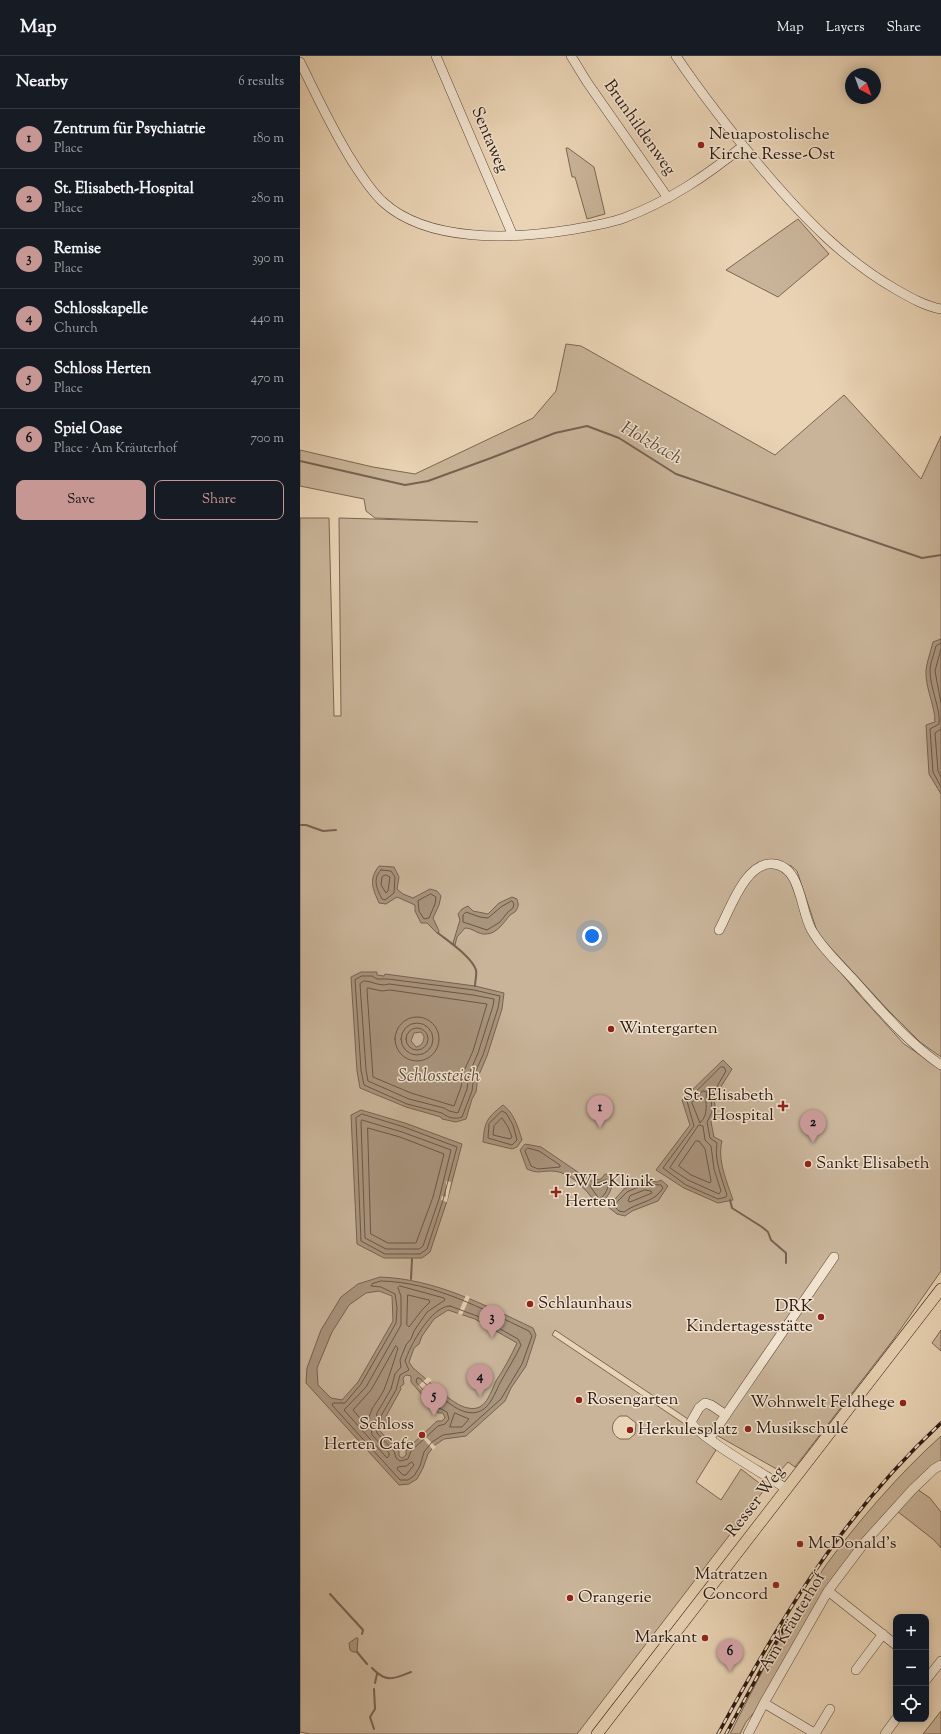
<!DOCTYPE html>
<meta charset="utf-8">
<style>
body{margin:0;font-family:"Sorts Mill Goudy",serif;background:#20242c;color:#f1f3f6}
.controls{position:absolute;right:12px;bottom:12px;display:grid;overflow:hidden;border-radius:8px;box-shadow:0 2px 10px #0003}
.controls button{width:36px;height:36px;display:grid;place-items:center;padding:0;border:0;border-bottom:1px solid #363941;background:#171b24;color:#f1f3f6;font:20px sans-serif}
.compass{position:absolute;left:545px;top:12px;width:36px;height:36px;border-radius:50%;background:#171b24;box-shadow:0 2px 10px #0003;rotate:139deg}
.you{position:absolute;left:292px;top:880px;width:14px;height:14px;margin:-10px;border:3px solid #fff;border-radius:50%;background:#1a73e8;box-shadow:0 0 0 6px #1a73e833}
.badge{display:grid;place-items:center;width:26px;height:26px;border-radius:50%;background:#c59692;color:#111;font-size:13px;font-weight:700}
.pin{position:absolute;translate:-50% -33px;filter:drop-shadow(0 1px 2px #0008)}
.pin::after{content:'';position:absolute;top:21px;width:14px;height:12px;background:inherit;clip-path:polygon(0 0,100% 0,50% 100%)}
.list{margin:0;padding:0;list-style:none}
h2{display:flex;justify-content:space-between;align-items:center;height:52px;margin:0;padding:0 16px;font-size:17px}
h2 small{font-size:13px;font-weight:400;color:#9ea1a6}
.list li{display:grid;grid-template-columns:26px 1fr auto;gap:12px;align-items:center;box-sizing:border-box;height:60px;padding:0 16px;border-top:1px solid #363941}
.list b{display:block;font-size:15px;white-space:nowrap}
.list p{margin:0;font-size:13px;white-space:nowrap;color:#9ea1a6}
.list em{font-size:13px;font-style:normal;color:#9ea1a6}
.actions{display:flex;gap:8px;padding:12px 16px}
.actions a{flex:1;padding:9px 0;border:1px solid #c59692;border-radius:8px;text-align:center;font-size:14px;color:#c59692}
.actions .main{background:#c59692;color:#111}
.icon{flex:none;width:22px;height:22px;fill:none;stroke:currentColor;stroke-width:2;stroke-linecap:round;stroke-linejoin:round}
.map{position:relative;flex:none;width:641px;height:1678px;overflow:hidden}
header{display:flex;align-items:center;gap:24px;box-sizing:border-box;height:56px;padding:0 20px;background:#171b24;border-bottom:1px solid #363941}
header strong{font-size:19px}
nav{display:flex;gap:22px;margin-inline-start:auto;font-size:14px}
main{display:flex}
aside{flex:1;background:#171b24}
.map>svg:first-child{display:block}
</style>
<header>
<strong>Map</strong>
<nav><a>Map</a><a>Layers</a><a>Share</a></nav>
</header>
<main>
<aside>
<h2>Nearby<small>6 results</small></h2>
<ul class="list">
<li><span class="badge">1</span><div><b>Zentrum für Psychiatrie</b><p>Place</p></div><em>180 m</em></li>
<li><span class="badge">2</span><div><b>St. Elisabeth-Hospital</b><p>Place</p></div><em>280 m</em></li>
<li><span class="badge">3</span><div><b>Remise</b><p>Place</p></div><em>390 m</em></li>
<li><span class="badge">4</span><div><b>Schlosskapelle</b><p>Church</p></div><em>440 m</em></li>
<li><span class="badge">5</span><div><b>Schloss Herten</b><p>Place</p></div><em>470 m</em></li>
<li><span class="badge">6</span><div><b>Spiel Oase</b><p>Place · Am Kräuterhof</p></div><em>700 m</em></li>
</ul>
<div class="actions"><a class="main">Save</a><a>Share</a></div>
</aside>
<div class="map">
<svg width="641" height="1678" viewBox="0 0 641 1678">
<rect width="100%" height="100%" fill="#ead4b5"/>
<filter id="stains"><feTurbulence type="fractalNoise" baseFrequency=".005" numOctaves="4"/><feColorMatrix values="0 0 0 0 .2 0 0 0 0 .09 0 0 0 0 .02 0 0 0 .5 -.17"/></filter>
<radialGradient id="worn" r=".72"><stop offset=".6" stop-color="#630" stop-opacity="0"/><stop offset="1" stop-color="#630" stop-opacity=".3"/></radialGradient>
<path fill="#c9b499" stroke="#7a6654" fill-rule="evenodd" d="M266,92H268L294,111L305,158L287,163L275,121H272Z
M498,163L529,198L478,241L426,214Z
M266,288L281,290L475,399L544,339L621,423L641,380V1001L620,986L587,953L518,878L497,815L490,809L489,822L511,880L556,935L604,988L641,1013V1215L593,1284L495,1411L488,1406L480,1415L388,1363L255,1274L252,1279L383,1367L416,1394L396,1426L421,1444L441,1413L463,1430L464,1434L277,1678H10L0,1676V462H29L34,660H41L39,462L178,466L75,462L66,455L64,443L0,430V394L73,411L115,418L233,362L256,335ZM320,1360H327L336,1367L335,1378L329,1383H320C310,1378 310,1366 320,1360Z
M641,1274V1295L632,1287Z
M641,1380V1404L565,1482L458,1652L446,1666L440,1678H430C459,1621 489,1562 526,1509C560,1463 598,1419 641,1380Z
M617,1433L630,1442L641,1456V1492L634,1484L597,1455Z
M641,1655V1678H623Z"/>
<path fill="#a9947d" stroke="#766251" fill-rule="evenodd" d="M641,583V738L629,718L626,669L635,666C635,649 625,632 626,614C627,605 631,595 633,586Z
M79,810L94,811L99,821L97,833L103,838L113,842L130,833L137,835L141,840L139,849L133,862L139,875L138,878L127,867H121L115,855V849L97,841L86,848L79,847C73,833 68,824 79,810Z
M212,841L217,843C218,847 219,849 217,853C216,856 213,857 210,859C204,866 197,878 186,878C178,879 173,872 165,872L157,881L155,889L153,887L160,864L158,858L162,853L168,850L173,855L188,858L199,847Z
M61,916H77V919L84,920L85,918L175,930L204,937L202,953L187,1000L178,1021L176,1036L172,1043L166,1063L156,1066L142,1063L141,1061L106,1051L60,1032L57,1015L51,921ZM121,976L124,980C124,985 122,990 116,991L111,985L114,977Z
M423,1004L432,1013L414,1042L416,1057L411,1066L414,1081L422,1085C417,1104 427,1126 433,1144L418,1147L384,1132L356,1114L390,1069L382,1044Z
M203,1049C214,1057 218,1071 222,1084L217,1091L212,1093L183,1086C185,1065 186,1063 203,1049Z
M61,1054L105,1067L162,1088L147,1145L130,1196L122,1202H84L57,1188L51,1059Z
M225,1088L241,1091L291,1125L301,1123L305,1118L311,1119C314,1132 310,1137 302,1147L297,1148C286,1134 271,1115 251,1115C239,1115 239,1118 227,1113L220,1094Z
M345,1124L357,1126L361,1124L368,1130L358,1145L332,1155L325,1160L317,1158L308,1151L324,1133Z
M80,1221C136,1223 184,1249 233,1272L236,1279L226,1310L211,1332L205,1345L166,1380L144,1383L135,1389L128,1398L123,1412L117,1423L109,1428L99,1429L6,1327L7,1312L21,1274L41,1241L58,1228ZM79,1235L92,1240L93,1265L58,1326L42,1344L31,1342L18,1329L17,1312L32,1276L49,1249L66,1237ZM148,1254L175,1263L217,1287C211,1300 204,1313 196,1325C190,1337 186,1356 168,1352C153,1350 126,1322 113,1312L109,1306L114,1292L119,1288L122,1280L134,1263ZM106,1319L111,1320V1326L138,1357H143L145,1362L142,1365H137L106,1394V1399L102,1402L99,1400V1395L79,1374L88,1365L85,1362L101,1333L100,1331L104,1328L103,1322Z
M56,1582H58L57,1596H53L50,1594L49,1587Z"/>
<path fill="#ead4b5" d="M146,1125L151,1126L147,1146L141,1144L142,1140L146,1141Z
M166,1239L170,1241L162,1259L158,1258Z
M128,1321L132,1324L121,1334L118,1330Z
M123,1378L136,1391L133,1394L121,1380Z"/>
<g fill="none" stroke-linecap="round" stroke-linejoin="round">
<path stroke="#6a5646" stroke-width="1" d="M641,587L636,590C634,598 630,607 630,615C630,632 641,654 639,668L630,673L633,716L641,731
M641,593L635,615L641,647
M641,673L635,677L638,715L641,721
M81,814L91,815L95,821L94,837L85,844L82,843C77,833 72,823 81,814Z
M86,819L90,821L88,835L86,837L81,829L82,821Z
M131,838L136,841L135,848L129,862L124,863L119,855L118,845Z
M212,845L214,848L213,852L208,856L200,866L187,874L163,866V859L166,856L180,861L188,862L201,851Z
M62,920H72L77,923H88L174,934L200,940L198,952L183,999L174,1019L172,1035L162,1061C155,1064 147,1061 142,1057L107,1048L64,1029L61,1014L55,924Z
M64,925C73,925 79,931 89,928L173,939L194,943L193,950L178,997L169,1018L167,1033L158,1057L149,1055L144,1052L109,1043L68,1025L66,1014L60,928Z
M68,932L82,935L90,934L187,948L173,995L163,1017L161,1031L154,1050L111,1037L73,1021L67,934Z
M95 983a22 22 0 1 1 44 0a22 22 0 1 1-44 0Z
M101 983a16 16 0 1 1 32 0a16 16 0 1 1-32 0Z
M106 983a11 11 0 1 1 22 0a11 11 0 1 1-22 0Z
M421,1011H424L426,1015L411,1041L412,1056L407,1066L410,1082L417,1087C414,1104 422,1123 427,1139L426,1141L418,1143L386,1129L363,1112L394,1070L387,1045Z
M403,1035L407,1036C404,1048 410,1057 400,1067L392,1047Z
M202,1055L206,1057L213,1069L217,1084L212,1089L188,1082L189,1068Z
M62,1058L104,1071L157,1091L143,1144L127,1193L120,1198H85L61,1185L56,1062Z
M202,1062L208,1071L212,1081L210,1083L193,1079L194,1070Z
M62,1064L102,1076L151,1094L139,1143L123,1190L119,1193H86L65,1182L61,1066Z
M399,1069L403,1070L405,1084L411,1090L414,1113L421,1135L419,1138L388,1124L370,1112Z
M68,1072L100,1081L144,1098L133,1141L116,1187H88L71,1178Z
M396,1085H399L405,1093L411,1125L410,1127L391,1119L379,1110Z
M228,1092L239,1095L260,1109V1111L238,1113L231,1110L225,1095Z
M306,1124L308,1125C310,1131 304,1141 299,1143L290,1130Z
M346,1128L361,1129L363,1132C354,1147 337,1146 324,1156L319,1155L315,1151L316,1147L327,1136Z
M345,1134L351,1135L352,1137L330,1146L328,1145L330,1140Z
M81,1225C134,1226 182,1253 229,1275L232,1280L222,1308L201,1343L164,1376L143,1379L132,1386L124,1396L120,1410L114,1420L108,1424H100L32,1349L33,1347H45L61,1328L96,1267L97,1252L95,1238L81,1231L71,1230L72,1228Z
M100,1230L144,1242L145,1244L127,1256L114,1275L111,1283L106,1289L100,1304L101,1311L95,1318L91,1333L77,1357L76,1365L71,1370L72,1379L89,1397V1400L87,1402L44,1354L66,1331L101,1269V1240L98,1232Z
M108,1239L129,1244L130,1246L122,1254L109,1271L107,1269Z
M150,1250L177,1260L218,1283L221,1289C215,1302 207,1314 200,1327C193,1341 187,1361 166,1356C152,1353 131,1332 119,1322H117L116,1326L139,1352L147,1356L149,1363L145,1368L138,1370L111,1395L108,1403L100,1405L96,1402L94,1395L77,1377L76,1372L81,1366V1360L96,1334L100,1319L109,1314L105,1305C110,1290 131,1250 150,1250Z
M96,1290L98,1292C94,1305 90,1318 85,1331C83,1338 76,1346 72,1353C70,1358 69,1362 66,1367H64L53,1354L71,1334Z
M155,1357L169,1363L162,1371H150Z
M112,1406L114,1409L106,1419H103L97,1413L98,1411L106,1410Z"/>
<path stroke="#766251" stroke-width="2" d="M0,405L105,429L128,425L191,402L255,377L287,370L319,382L376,418L622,502L641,499
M0,769H6L23,775L36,774
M138,877C148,885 172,901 176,914C177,919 175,925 175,930
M430,1144L432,1152L462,1171L468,1176L471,1184L486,1197V1207
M111,1223L112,1203
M30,1538L63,1574L62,1578
M57,1596L67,1608
M72,1612C86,1627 94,1623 111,1616
M75,1627L77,1618
M74,1633L75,1653L70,1661L74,1673"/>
<defs>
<path id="minor" d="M136,0L213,180
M271,0L287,26L368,142
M376,0C403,40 433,78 464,115C503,161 544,204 597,234C611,242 625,250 641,253
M0,6C17,40 32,73 52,105C61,119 70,134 83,146C128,187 213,183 269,174C287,171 307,168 324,162C369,145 406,120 443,90
M419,874C430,854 446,804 474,808C501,811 500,852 511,873C521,891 538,907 552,922C580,953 606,985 641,1009
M426,1359L411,1349L405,1347L399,1352L391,1366C398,1381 469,1421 487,1433
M410,1382L534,1201
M528,1535L596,1589
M556,1614L583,1578
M626,1624L641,1605
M464,1647L516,1678
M448,1678L464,1647L528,1535L565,1486L612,1434L634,1413L641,1409
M515,1678L530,1653
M585,1678L596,1663"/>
<path id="major" d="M297,1678L641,1233"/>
</defs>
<use href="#minor" stroke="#5a4639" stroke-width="10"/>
<use href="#major" stroke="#2a1710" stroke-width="12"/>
<use href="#minor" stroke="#f1e3cf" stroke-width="9"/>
<use href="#major" stroke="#ead4b5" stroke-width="11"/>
<defs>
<path id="rail" d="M418,1678C482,1560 542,1459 641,1367
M426,1678L485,1570"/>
</defs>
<use href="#rail" stroke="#2a1710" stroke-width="3.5"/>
<use href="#rail" stroke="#f1e3cf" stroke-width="2" stroke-dasharray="6" stroke-linecap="butt"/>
</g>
<g fill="#8f2418" stroke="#f1e3cf" stroke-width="1.5">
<circle cx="401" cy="89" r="4"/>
<circle cx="311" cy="973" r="4"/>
<path d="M481 1044h4v4h4v4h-4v4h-4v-4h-4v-4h4z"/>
<circle cx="508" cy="1108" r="4"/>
<path d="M254 1130h4v4h4v4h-4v4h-4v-4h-4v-4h4z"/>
<circle cx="230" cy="1248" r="4"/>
<circle cx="521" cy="1261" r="4"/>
<circle cx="279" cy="1344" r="4"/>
<circle cx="603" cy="1347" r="4"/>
<circle cx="448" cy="1373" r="4"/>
<circle cx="330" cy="1374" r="4"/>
<circle cx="122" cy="1379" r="4"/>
<circle cx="500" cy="1488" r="4"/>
<circle cx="476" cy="1529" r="4"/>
<circle cx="270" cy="1542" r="4"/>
<circle cx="405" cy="1582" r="4"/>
</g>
<g text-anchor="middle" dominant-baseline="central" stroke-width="3" stroke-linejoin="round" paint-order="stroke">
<g font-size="17" fill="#2a1710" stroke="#f1e3cf">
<text transform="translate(339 72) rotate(55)">Brunhildenweg</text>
<text transform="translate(189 84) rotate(67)">Sentaweg</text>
<text transform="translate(456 1446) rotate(-52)">Resser Weg</text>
<text transform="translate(493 1566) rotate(-59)">Am Kräuterhof</text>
</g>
<g font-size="17" fill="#2a1710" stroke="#f1e3cf" text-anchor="start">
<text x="409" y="79">Neuapostolische<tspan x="409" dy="20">Kirche Resse-Ost</tspan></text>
<text x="319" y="973">Wintergarten</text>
<text x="474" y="1040" text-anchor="end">St. Elisabeth<tspan x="474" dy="20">Hospital</tspan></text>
<text x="516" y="1108">Sankt Elisabeth</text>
<text x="265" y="1126">LWL-Klinik<tspan x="265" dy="20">Herten</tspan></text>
<text x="238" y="1248">Schlaunhaus</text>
<text x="513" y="1251" text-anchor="end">DRK<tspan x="513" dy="20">Kindertagesstätte</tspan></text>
<text x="287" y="1344">Rosengarten</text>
<text x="595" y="1347" text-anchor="end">Wohnwelt Feldhege</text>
<text x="114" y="1369" text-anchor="end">Schloss<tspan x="114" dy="20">Herten Cafe</tspan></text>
<text x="456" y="1373">Musikschule</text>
<text x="338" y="1374">Herkulesplatz</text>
<text x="508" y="1488">McDonald's</text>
<text x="468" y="1519" text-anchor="end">Matratzen<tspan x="468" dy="20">Concord</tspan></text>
<text x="278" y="1542">Orangerie</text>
<text x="397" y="1582" text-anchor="end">Markant</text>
</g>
<g font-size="18" font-style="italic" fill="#5d493c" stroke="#f1e3cf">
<text transform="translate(351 388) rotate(30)">Holzbach</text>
<text x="139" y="1021">Schlossteich</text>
</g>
</g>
<rect width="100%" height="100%" filter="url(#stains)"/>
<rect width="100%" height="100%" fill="url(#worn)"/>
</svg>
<div class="controls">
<button>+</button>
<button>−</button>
<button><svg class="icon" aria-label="locate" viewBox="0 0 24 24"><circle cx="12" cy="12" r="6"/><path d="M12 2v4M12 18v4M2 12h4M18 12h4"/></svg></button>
</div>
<svg class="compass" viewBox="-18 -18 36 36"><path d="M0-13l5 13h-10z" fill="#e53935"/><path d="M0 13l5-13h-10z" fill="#9ea1a6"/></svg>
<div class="you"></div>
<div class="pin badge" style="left:300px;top:1072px">1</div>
<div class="pin badge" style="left:513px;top:1087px">2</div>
<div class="pin badge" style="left:192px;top:1282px">3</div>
<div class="pin badge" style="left:180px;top:1341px">4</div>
<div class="pin badge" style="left:134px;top:1360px">5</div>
<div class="pin badge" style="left:430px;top:1616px">6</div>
</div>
</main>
